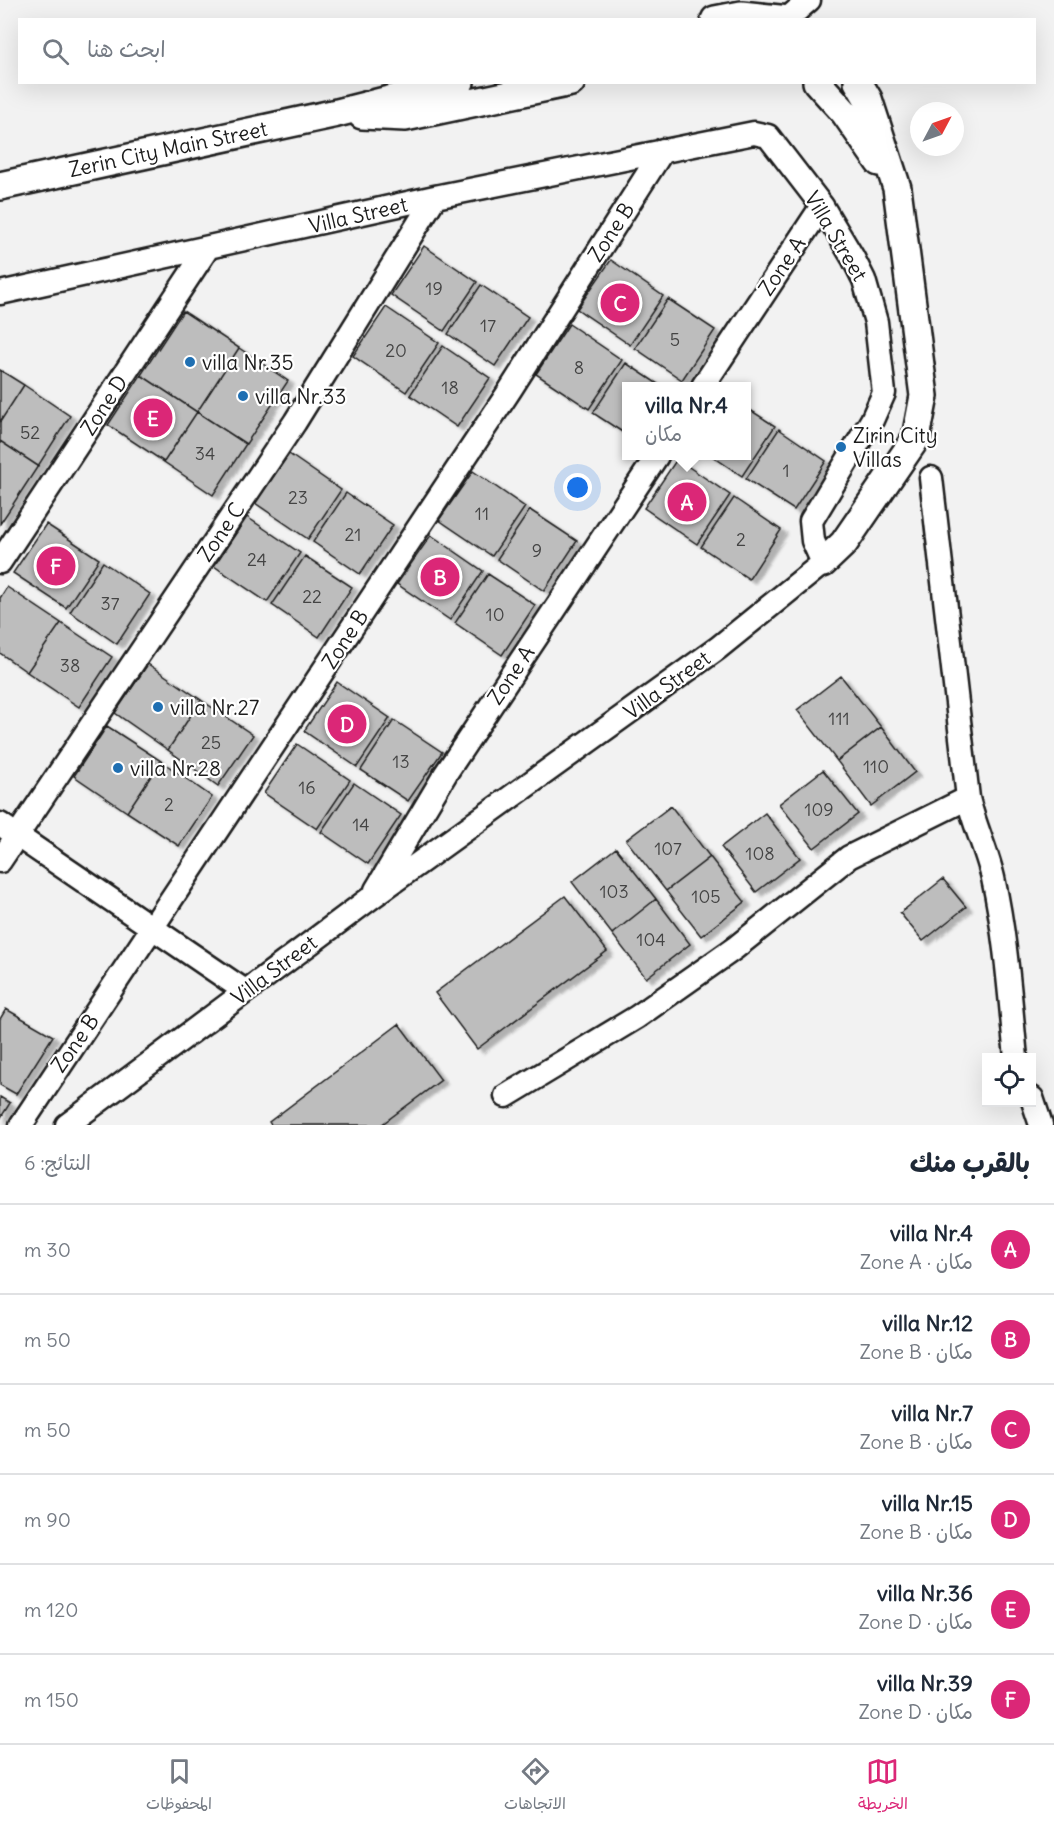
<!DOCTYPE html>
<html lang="ar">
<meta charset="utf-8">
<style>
body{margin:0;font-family:Delius,"Playpen Sans Arabic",sans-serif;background:#f6f6f7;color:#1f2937;direction:rtl}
.controls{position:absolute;right:18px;bottom:18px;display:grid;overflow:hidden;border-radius:0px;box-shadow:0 6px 24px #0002}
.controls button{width:54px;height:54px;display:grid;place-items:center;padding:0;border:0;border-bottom:2px solid #e0e1e3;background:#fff;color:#1f2937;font:30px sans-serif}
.compass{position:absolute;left:910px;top:102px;width:54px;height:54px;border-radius:50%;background:#fff;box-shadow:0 6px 24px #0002;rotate:49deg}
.you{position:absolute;left:578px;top:488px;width:21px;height:21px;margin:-15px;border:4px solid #fff;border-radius:50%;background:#1a73e8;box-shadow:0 0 0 9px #1a73e833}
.badge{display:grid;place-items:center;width:39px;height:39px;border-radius:50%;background:#db2777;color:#fff;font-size:20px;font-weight:700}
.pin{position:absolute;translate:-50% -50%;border:3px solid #fff;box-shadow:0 2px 6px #0006}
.popup{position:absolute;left:622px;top:382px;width:129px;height:78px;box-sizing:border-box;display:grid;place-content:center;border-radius:0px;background:#fff;filter:drop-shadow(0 2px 4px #0005);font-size:20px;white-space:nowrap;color:#747a83}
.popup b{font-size:22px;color:#1f2937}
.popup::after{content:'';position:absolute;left:50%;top:100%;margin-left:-12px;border:12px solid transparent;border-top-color:#fff}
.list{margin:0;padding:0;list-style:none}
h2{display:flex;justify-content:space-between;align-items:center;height:78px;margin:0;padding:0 24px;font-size:26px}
h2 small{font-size:20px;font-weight:400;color:#747a83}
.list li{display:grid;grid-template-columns:39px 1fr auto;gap:18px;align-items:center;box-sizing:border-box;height:90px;padding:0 24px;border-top:2px solid #e0e1e3}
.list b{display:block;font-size:22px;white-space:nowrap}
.list p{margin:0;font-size:20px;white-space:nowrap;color:#747a83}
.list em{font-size:20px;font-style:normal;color:#747a83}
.icon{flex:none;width:33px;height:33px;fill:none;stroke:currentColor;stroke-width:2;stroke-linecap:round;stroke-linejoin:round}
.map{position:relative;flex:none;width:1054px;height:1125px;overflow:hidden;direction:ltr}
.search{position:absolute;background:#fff;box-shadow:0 6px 24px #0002;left:18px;right:18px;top:18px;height:66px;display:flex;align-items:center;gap:15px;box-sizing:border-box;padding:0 21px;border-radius:0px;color:#747a83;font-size:22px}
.sheet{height:618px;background:#fff}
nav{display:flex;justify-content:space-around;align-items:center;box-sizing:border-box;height:84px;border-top:2px solid #e0e1e3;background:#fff;font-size:16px;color:#747a83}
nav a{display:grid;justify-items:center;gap:3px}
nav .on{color:#db2777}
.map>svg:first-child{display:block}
</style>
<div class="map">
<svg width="1054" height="1125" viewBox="0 0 1054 1125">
<defs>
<filter id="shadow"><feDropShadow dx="6" dy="4" stdDeviation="1.5" flood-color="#0004"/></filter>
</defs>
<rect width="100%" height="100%" fill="#f2f2f2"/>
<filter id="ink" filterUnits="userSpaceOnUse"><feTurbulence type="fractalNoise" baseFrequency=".0167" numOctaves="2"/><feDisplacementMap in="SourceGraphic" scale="12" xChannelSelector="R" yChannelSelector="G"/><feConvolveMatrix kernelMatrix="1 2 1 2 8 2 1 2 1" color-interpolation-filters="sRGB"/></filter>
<g filter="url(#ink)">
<path fill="#bdbdbd" stroke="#1c1c1c" stroke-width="1.5" filter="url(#shadow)" d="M424,246L477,282L444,331L391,295Z
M611,260L663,296L630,345L577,309Z
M481,285L528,317L495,366L448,334Z
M668,299L715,330L682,380L635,348Z
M386,307L439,343L406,392L353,356Z
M183,311L239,348L197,412L141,375Z
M569,324L622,360L589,409L536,374Z
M443,346L490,378L457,427L410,395Z
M239,348L288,381L246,444L197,412Z
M626,363L661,386H627V435L593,413Z
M0,370L24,385L0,422Z
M141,375L197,412L164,462L108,425Z
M24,385L70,416L38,466L0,441V422Z
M747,408L775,426L742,476L712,456H747Z
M197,412L246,444L213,495L164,462Z
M779,429L826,461L794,510L746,479Z
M0,441L38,466L0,524Z
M289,454L341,490L308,539L255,503Z
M677,459L730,495L697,544L644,508Z
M473,471L525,507L492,556L439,520Z
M346,493L393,525L360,574L313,542Z
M734,498L781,530L749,579L701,547Z
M530,510L577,541L544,591L497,559Z
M247,517L300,553L267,602L214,566Z
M46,524L99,559L66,608L13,573Z
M431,535L483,571L450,620L397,584Z
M305,556L352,587L319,637L272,605Z
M103,562L150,594L117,644L70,612Z
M488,574L535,605L502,655L455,623Z
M7,587L61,623L27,672L0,653V598Z
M61,623L112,657L79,707L27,672Z
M148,664L201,700L168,750L115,713Z
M841,676L881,727L837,761L797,710Z
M337,682L390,718L357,767L304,731Z
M201,700L253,735L218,786L168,750Z
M394,720L442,752L408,801L361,770Z
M107,726L161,761L127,812L74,776Z
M881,727L915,772L871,806L837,761Z
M297,744L350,780L317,829L264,793Z
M161,761L212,797L179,846L127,812Z
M823,770L858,814L814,848L779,804Z
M354,783L401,815L368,864L321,832Z
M671,806L710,857L666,891L626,840Z
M765,813L800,858L756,892L721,847Z
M616,848L656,899L612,934L572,882Z
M710,857L745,902L701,936L666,891Z
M943,879L966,907L923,941L900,913Z
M565,896L607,951L477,1049L435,993Z
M656,899L690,944L646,978L612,934Z
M6,1009L53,1036L16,1094L0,1085V1019Z
M399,1024L441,1080L381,1125H271L269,1122Z
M0,1097L10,1103L0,1119Z"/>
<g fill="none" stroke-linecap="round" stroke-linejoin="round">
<defs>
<path id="minor" d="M786,20L809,0
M0,293L435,197L754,133L768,136L822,206L853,258L864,280L876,322L884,393L872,420L811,521L813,541L823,563L718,648L372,897L67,1125
M703,386L822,206
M931,478L968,798C974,825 987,851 993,878C1006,937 1010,997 1016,1058
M0,562L207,249
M0,824L245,991
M0,861L295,422L435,197
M376,890L446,773L657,456
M506,1096L637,1017L735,948L849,857L968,798
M1032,1098L1041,1125
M21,1125L510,390L663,150"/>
<path id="tertiary" d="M715,20L741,15L789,20
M817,82L845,113L879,162
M362,115L405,117L571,82
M0,186L337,113L460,82
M823,563L844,543L916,438L924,396L897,188L868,99L858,82"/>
</defs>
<use href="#minor" stroke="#1c1c1c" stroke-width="27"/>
<use href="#tertiary" stroke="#1c1c1c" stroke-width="32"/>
<use href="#minor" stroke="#fff" stroke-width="22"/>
<use href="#tertiary" stroke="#fff" stroke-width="27"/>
</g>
</g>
<g fill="#1f6fb2" stroke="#fff" stroke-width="2">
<circle cx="190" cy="362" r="6"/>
<circle cx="243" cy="396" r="6"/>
<circle cx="841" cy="447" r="6"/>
<circle cx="158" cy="707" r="6"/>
<circle cx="118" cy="768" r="6"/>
</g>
<g text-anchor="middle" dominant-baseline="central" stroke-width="4.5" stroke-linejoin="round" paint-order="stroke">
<g font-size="18" fill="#444">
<text x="434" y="288">19</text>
<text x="488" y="325">17</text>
<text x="675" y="339">5</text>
<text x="396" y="350">20</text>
<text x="579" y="367">8</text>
<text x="450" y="387">18</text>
<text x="30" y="432">52</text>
<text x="205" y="453">34</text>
<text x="786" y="470">1</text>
<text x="298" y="497">23</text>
<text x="482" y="513">11</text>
<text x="353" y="534">21</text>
<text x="741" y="539">2</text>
<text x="537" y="550">9</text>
<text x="257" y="559">24</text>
<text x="312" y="596">22</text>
<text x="110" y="603">37</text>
<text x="495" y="614">10</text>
<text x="70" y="665">38</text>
<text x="839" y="718">111</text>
<text x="211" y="742">25</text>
<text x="401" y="761">13</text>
<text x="876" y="766">110</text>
<text x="307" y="787">16</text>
<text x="169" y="804">2</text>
<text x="819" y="809">109</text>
<text x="361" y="824">14</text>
<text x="668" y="848">107</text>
<text x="760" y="853">108</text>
<text x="614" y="891">103</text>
<text x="706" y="896">105</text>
<text x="651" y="939">104</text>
</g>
<g font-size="21" fill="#1c1c1c" stroke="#fff">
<text transform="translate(168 149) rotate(-12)">Zerin City Main Street</text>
<text transform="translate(358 215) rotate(-13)">Villa Street</text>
<text transform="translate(611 232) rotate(-57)">Zone B</text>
<text transform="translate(836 236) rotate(59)">Villa Street</text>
<text transform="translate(782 266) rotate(-56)">Zone A</text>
<text transform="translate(104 405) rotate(-57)">Zone D</text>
<text transform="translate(221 532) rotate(-56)">Zone C</text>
<text transform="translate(345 639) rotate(-57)">Zone B</text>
<text transform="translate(511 675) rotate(-56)">Zone A</text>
<text transform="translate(667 685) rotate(-36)">Villa Street</text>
<text transform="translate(274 970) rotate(-37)">Villa Street</text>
<text transform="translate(75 1043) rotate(-55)">Zone B</text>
</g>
<g font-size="21" fill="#1c1c1c" stroke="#fff" text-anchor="start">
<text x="202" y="362">villa Nr.35</text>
<text x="255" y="396">villa Nr.33</text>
<text x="853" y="435">Zirin City<tspan x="853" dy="24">Villas</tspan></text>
<text x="170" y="707">villa Nr.27</text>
<text x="130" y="768">villa Nr.28</text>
</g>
</g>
</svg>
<div class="controls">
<button><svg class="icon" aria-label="locate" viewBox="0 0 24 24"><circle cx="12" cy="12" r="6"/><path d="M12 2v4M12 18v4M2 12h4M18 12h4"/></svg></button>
</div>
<svg class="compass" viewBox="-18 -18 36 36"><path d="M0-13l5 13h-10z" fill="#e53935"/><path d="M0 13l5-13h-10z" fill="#747a83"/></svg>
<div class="you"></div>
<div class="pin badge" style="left:687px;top:502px">A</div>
<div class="popup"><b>villa Nr.4</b>مكان</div>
<div class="pin badge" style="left:440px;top:577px">B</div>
<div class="pin badge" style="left:620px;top:303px">C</div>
<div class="pin badge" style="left:347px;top:724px">D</div>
<div class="pin badge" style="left:153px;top:418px">E</div>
<div class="pin badge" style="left:56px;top:566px">F</div>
<div class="search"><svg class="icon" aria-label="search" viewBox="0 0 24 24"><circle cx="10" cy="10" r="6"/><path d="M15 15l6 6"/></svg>ابحث هنا</div>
</div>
<section class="sheet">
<h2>بالقرب منك<small>النتائج: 6</small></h2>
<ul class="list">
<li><span class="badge">A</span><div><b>villa Nr.4</b><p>مكان · Zone A</p></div><em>30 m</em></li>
<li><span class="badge">B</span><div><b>villa Nr.12</b><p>مكان · Zone B</p></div><em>50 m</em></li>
<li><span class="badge">C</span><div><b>villa Nr.7</b><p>مكان · Zone B</p></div><em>50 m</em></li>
<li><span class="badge">D</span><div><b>villa Nr.15</b><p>مكان · Zone B</p></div><em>90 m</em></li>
<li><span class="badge">E</span><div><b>villa Nr.36</b><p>مكان · Zone D</p></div><em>120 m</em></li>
<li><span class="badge">F</span><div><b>villa Nr.39</b><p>مكان · Zone D</p></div><em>150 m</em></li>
</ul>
</section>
<nav>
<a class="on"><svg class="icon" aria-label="map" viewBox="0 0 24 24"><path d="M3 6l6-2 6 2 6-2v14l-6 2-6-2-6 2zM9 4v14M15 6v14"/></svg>الخريطة</a>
<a><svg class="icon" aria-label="directions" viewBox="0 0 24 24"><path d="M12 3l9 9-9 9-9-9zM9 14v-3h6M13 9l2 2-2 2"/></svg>الاتجاهات</a>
<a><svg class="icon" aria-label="saved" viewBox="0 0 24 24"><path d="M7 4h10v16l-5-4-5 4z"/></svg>المحفوظات</a>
</nav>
